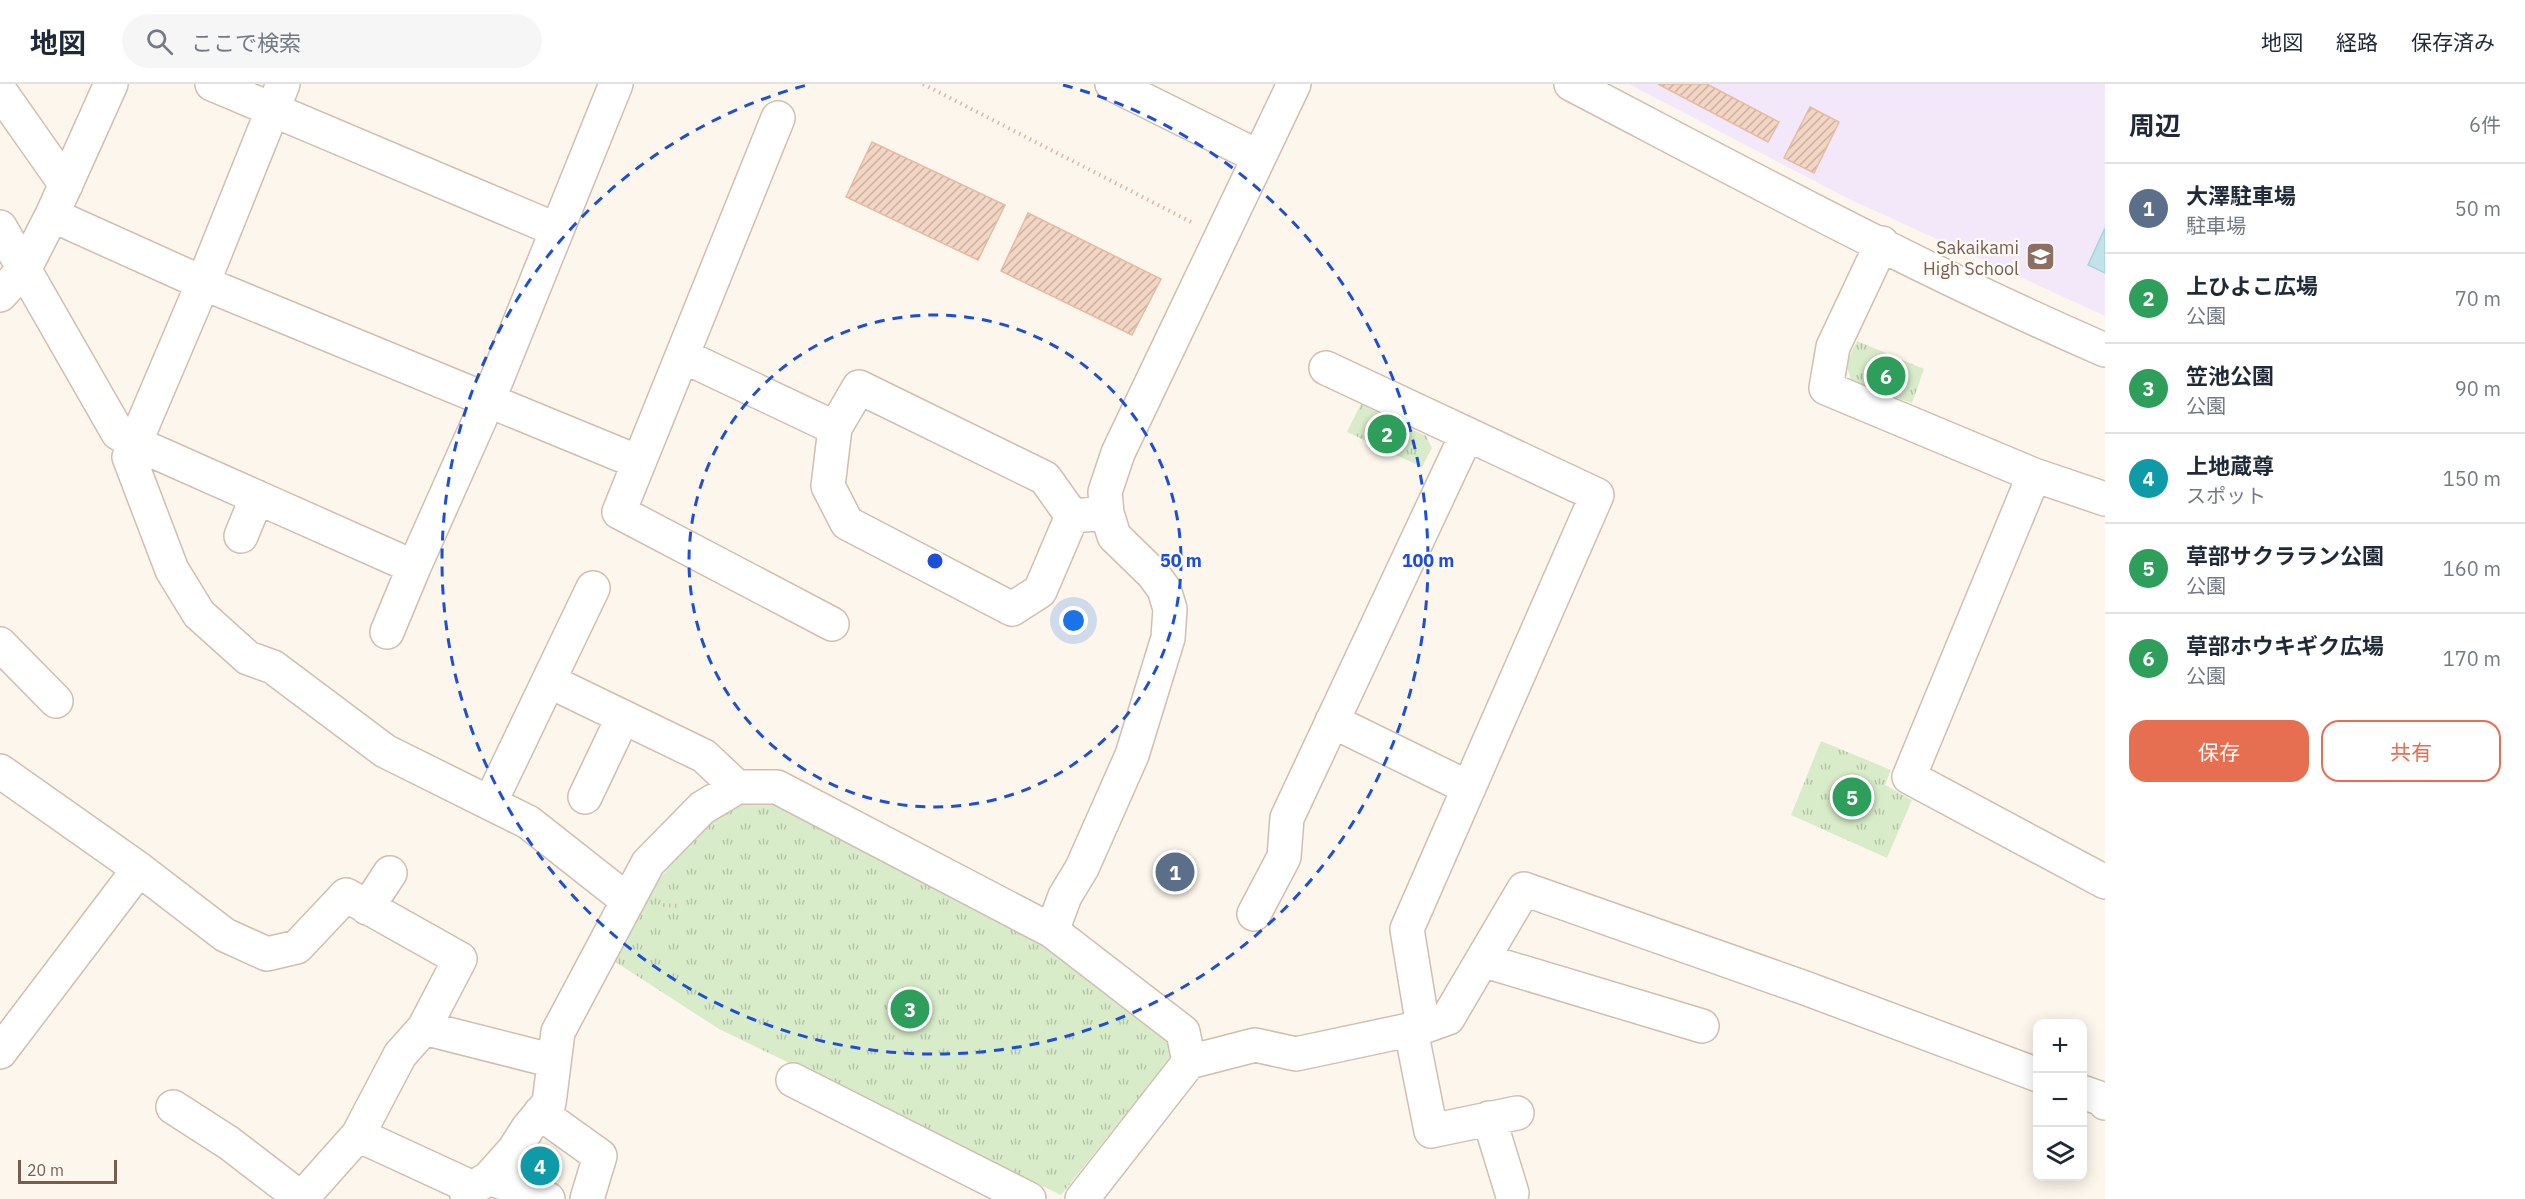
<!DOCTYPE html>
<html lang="ja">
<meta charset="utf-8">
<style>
body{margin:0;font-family:"IBM Plex Sans","Noto Sans JP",sans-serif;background:#f6f6f7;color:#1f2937}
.controls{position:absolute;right:18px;bottom:18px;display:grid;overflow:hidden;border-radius:12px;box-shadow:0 3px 15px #0003}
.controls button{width:54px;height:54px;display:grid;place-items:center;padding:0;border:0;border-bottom:2px solid #e0e1e3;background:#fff;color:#1f2937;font:30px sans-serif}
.scale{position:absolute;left:18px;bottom:15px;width:99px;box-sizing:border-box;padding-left:6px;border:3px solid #7a5c4d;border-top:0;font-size:16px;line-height:21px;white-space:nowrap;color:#7a5c4d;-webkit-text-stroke:4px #fffaf3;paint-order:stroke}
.you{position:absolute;left:1074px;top:537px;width:21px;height:21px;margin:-15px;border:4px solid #fff;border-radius:50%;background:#1a73e8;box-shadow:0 0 0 9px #1a73e833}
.badge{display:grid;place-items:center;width:39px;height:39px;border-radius:50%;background:#e76f51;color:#fff;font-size:20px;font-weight:700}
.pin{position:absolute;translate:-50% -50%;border:3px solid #fff;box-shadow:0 2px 6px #0006}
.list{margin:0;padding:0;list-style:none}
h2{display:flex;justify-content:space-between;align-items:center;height:78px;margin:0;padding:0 24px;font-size:26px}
h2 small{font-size:20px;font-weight:400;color:#747a83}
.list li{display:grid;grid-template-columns:39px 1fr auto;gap:18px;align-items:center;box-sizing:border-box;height:90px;padding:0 24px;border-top:2px solid #e0e1e3}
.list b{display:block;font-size:22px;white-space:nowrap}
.list p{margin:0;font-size:20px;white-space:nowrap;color:#747a83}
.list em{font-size:20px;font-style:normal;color:#747a83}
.actions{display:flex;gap:12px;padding:18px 24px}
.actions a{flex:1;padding:14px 0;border:2px solid #e76f51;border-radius:18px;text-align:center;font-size:21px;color:#e76f51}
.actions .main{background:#e76f51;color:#fff}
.icon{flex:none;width:33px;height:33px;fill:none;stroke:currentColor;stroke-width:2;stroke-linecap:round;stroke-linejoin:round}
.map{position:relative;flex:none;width:2105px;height:1115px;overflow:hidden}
header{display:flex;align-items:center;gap:36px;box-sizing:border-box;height:84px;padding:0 30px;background:#fff;border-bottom:2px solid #e0e1e3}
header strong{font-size:28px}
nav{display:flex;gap:33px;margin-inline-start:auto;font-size:21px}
.search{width:420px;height:54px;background:#f6f6f7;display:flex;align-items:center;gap:15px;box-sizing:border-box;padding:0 21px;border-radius:33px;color:#747a83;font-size:22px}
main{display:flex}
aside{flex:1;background:#fff}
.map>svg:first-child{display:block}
</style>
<header>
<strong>地図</strong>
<div class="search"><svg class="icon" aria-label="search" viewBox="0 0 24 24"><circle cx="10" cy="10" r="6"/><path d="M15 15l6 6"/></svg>ここで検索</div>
<nav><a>地図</a><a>経路</a><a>保存済み</a></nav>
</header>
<main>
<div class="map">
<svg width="2105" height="1115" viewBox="0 0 2105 1115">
<defs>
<pattern id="grass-tufts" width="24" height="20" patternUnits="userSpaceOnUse" patternTransform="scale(1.5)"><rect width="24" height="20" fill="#d8ecc9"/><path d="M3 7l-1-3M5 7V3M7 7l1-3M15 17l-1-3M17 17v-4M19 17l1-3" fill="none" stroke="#b4c2a5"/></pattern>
<pattern id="building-hatch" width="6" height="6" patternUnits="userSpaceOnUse" patternTransform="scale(1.5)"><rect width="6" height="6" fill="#f3d5c3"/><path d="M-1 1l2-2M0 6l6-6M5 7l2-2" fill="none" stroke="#cab0a1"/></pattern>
</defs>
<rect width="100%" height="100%" fill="#fdf6ec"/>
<path fill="#f3e8fa" d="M1629,0H2105V232L1847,114Z"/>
<path fill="url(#grass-tufts)" d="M1857,257L1924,285L1912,319L1852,298L1846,280Z
M1361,320L1426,352L1432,364L1422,383L1347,348Z
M1821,657L1891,686L1885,701L1912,716L1887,774L1791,731Z
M743,716L782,718L1050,863L1171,954L1173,971L1061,1111L719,945L614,877L641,818L709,733Z"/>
<path fill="#bfe3e8" stroke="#a5d3da" stroke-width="1.5" d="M2105,144V189L2088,181Z"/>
<path fill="url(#building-hatch)" stroke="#e6bba3" stroke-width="1.5" d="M1658,0H1707L1779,38L1768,58Z
M1810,23L1839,38L1814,89L1784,74Z
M872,58L1005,121L978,176L846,113Z
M1028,129L1161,195L1132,251L1001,187Z
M538,1065L552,1070L551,1075L560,1078L554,1097L520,1086L526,1066L536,1070Z"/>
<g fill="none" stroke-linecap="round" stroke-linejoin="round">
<defs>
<path id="minor" d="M212,0L557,146
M283,0L203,199L129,373L172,486L199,530L248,574L273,583L385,667L528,738L627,816
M1112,0L1259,73
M1571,0C1747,92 1922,187 2105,266
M0,7L66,101
M778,34L619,428L832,540
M52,131L203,199L638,378
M0,143L118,349L135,359L414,483L488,317L616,0
M1882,159L1833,263L1826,304L2034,391L2105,415
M0,211L25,184L52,131L111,0
M683,272L835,344
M1326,284L1597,411L1407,845L1423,943
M2034,391L1909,693L2105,798
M1072,432L1045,394L859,303L835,344L828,402L847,439L1012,525L1040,507L1072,432L1107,429
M241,452L257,413
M387,548L414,483
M0,560L56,617
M549,597L704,672L737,703
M1332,637L1469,704
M0,687L139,785L225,851L267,870L297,863L346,811L460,875L424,944L554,977
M585,713L623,633
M490,719L593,504
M367,824L390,789
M1254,830L1284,773L1287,734L1467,350
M1052,847L1065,812L1082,784L1132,671L1168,554L1170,525L1164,505L1153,490L1114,452L1107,429L1105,408L1118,369L1294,0
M1482,876L1702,942
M1411,946L1431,1047L1517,1029
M0,968L139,785
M1189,978L1255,961L1296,970L1423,943L1448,934L1524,805L1805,904L2038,991
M793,996L1029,1115
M2082,1008L2105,1016V1019
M173,1023L229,1059L302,1115
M540,1029L600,1072L587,1115
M1489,1034L1512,1109
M358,1051L473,1104
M489,1094L548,1115
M301,1115L358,1051L400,971L424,944
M467,1115L473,1104L489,1094L514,1066L528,1044L549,1019L558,948L648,779L702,724L737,703H777L1052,847L1183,948L1189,978L1082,1115"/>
</defs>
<use href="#minor" stroke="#d1beb0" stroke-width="36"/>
<path stroke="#d9b8a5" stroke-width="4" stroke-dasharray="1.5 4.5" stroke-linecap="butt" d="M923,0L1191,138
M663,821L680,822"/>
<use href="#minor" stroke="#fff" stroke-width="33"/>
</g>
<g fill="none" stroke="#1d4ed8" stroke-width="3" stroke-dasharray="10 8">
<circle cx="935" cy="477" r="246"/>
<path d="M1063 1A493 493 0 1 1 807 1"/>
</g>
<defs>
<symbol id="school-square" viewBox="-11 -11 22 22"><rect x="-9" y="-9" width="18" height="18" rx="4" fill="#8d6e63" stroke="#fffaf3"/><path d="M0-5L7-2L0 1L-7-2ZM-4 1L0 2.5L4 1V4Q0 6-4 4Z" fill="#fff"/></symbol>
</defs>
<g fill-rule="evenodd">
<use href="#school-square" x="2024" y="156" width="33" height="33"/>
</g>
<g text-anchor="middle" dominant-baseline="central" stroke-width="4.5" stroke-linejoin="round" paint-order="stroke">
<g font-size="18" fill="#785e54" stroke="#fffaf3" text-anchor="end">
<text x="2019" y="163">Sakaikami<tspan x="2019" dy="21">High School</tspan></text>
</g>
</g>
<circle cx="935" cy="477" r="9" fill="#1d4ed8" stroke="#fffaf3" stroke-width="3"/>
<g font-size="18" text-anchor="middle" font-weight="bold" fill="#1d4ed8" stroke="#fffaf3" stroke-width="4.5" stroke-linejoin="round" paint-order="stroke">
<text x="1181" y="483">50 m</text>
<text x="1428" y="483">100 m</text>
</g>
</svg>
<div class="controls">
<button>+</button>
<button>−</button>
<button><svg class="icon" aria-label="layers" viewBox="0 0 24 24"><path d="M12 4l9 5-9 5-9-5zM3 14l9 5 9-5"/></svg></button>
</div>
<div class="scale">20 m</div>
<div class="you"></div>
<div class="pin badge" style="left:1175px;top:788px;background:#5c6f8a">1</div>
<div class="pin badge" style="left:1387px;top:350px;background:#2e9e5b">2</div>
<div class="pin badge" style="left:910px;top:925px;background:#2e9e5b">3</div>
<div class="pin badge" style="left:540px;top:1082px;background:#0f9aa8">4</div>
<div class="pin badge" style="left:1852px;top:713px;background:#2e9e5b">5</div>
<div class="pin badge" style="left:1886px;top:292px;background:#2e9e5b">6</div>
</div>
<aside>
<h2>周辺<small>6件</small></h2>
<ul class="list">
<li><span class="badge" style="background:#5c6f8a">1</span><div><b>大澤駐車場</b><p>駐車場</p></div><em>50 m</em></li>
<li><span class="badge" style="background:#2e9e5b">2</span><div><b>上ひよこ広場</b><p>公園</p></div><em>70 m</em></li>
<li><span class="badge" style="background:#2e9e5b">3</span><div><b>笠池公園</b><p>公園</p></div><em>90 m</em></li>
<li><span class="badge" style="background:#0f9aa8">4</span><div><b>上地蔵尊</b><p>スポット</p></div><em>150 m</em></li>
<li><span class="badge" style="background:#2e9e5b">5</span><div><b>草部サクララン公園</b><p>公園</p></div><em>160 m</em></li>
<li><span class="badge" style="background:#2e9e5b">6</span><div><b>草部ホウキギク広場</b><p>公園</p></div><em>170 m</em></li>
</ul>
<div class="actions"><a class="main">保存</a><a>共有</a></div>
</aside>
</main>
